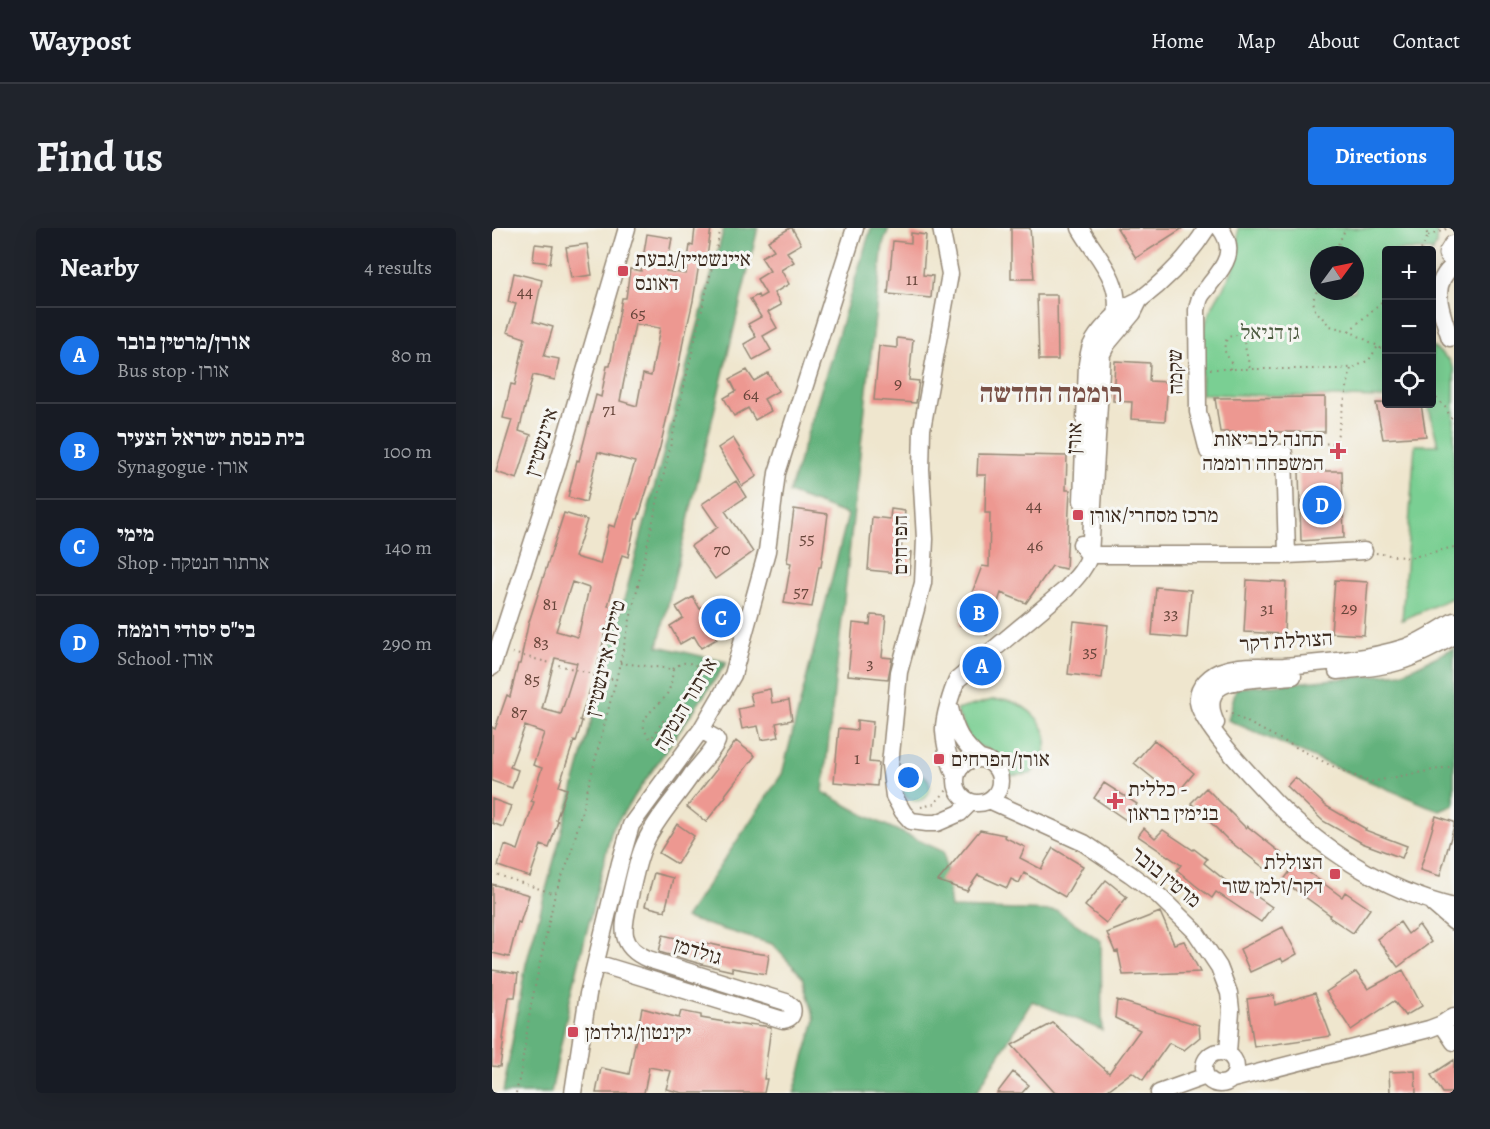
<!DOCTYPE html>
<meta charset="utf-8">
<style>
body{margin:0;font-family:Alegreya,"Frank Ruhl Libre",serif;background:#20242c;color:#f1f3f6}
.controls{position:absolute;right:18px;top:18px;display:grid;overflow:hidden;border-radius:6px;box-shadow:0 6px 24px #0002}
.controls button{width:54px;height:54px;display:grid;place-items:center;padding:0;border:0;border-bottom:2px solid #363941;background:#171b24;color:#f1f3f6;font:30px sans-serif}
.compass{position:absolute;left:818px;top:18px;width:54px;height:54px;border-radius:50%;background:#171b24;box-shadow:0 6px 24px #0002;rotate:57deg}
.you{position:absolute;left:417px;top:550px;width:21px;height:21px;margin:-15px;border:4px solid #fff;border-radius:50%;background:#1a73e8;box-shadow:0 0 0 9px #1a73e833}
.badge{display:grid;place-items:center;width:39px;height:39px;border-radius:50%;background:#1a73e8;color:#fff;font-size:20px;font-weight:700}
.pin{position:absolute;translate:-50% -50%;border:3px solid #fff;box-shadow:0 2px 6px #0006}
.list{margin:0;padding:0;list-style:none}
h2{display:flex;justify-content:space-between;align-items:center;height:78px;margin:0;padding:0 24px;font-size:26px}
h2 small{font-size:20px;font-weight:400;color:#9ea1a6}
.list li{display:grid;grid-template-columns:39px 1fr auto;gap:18px;align-items:center;box-sizing:border-box;height:96px;padding:0 24px;border-top:2px solid #363941}
.list b{display:block;font-size:22px;white-space:nowrap}
.list p{margin:0;font-size:20px;white-space:nowrap;color:#9ea1a6}
.list em{font-size:20px;font-style:normal;color:#9ea1a6}
.icon{flex:none;width:33px;height:33px;fill:none;stroke:currentColor;stroke-width:2;stroke-linecap:round;stroke-linejoin:round}
.map{position:relative;flex:none;width:962px;height:865px;overflow:hidden;border-radius:6px}
header{display:flex;align-items:center;gap:36px;box-sizing:border-box;height:84px;padding:0 30px;background:#171b24;border-bottom:2px solid #363941}
header strong{font-size:28px}
nav{display:flex;gap:33px;margin-inline-start:auto;font-size:21px}
.intro{display:flex;align-items:center;justify-content:space-between;box-sizing:border-box;height:144px;padding:0 36px}
h1{margin:0;font-size:42px}
.button{padding:15px 27px;border-radius:6px;background:#1a73e8;color:#fff;font-size:21px;font-weight:700}
main{display:flex;gap:36px;padding:0 36px}
aside{flex:1;background:#171b24;border-radius:6px;box-shadow:0 6px 24px #0002}
.map>svg:first-child{display:block}
</style>
<header>
<strong>Waypost</strong>
<nav><a>Home</a><a>Map</a><a>About</a><a>Contact</a></nav>
</header>
<div class="intro"><h1>Find us</h1><a class="button">Directions</a></div>
<main>
<aside>
<h2>Nearby<small>4 results</small></h2>
<ul class="list">
<li><span class="badge">A</span><div><b>אורן/מרטין בובר</b><p>Bus stop · אורן</p></div><em>80 m</em></li>
<li><span class="badge">B</span><div><b>בית כנסת ישראל הצעיר</b><p>Synagogue · אורן</p></div><em>100 m</em></li>
<li><span class="badge">C</span><div><b>מימי</b><p>Shop · ארתור הנטקה</p></div><em>140 m</em></li>
<li><span class="badge">D</span><div><b>בי&quot;ס יסודי רוממה</b><p>School · אורן</p></div><em>290 m</em></li>
</ul>
</aside>
<div class="map">
<svg width="962" height="865" viewBox="0 0 962 865">
<rect width="100%" height="100%" fill="#f6f6f2"/>
<filter id="ink" filterUnits="userSpaceOnUse"><feTurbulence type="fractalNoise" baseFrequency=".0167" numOctaves="2"/><feDisplacementMap in="SourceGraphic" scale="12" xChannelSelector="R" yChannelSelector="G"/><feConvolveMatrix kernelMatrix="1 2 1 2 8 2 1 2 1" color-interpolation-filters="sRGB"/></filter>
<filter id="wash" filterUnits="userSpaceOnUse"><feTurbulence type="fractalNoise" baseFrequency=".008" numOctaves="4" result="noise"/><feDisplacementMap in="SourceGraphic" scale="24" xChannelSelector="R" yChannelSelector="G"/><feGaussianBlur stdDeviation="1.35" result="paint"/><feColorMatrix in="noise" values="0 0 0 0 0 0 0 0 0 0 0 0 0 0 0 0 0 1.4 0 .05"/><feComposite in="paint" operator="in"/></filter>
<g filter="url(#wash)">
<rect width="100%" height="100%" fill="#efe6ce"/>
<path fill="#7acf93" stroke="#5a7c58" stroke-width="1.5" fill-rule="evenodd" d="M746,0H945L944,17L940,26V22H894V170L709,166C709,141 708,115 715,91C722,70 738,54 744,33C747,23 746,10 746,0ZM827,27H863V63H827Z
M940,118L957,132L962,142V369L910,392L923,217H946L936,176H940Z
M500,472C504,472 510,472 514,472C536,477 560,498 553,522C550,531 545,538 539,546L517,548L511,535L497,522L484,517L478,511L464,482Z
M410 559a14 14 0 1 1 28 0a14 14 0 1 1-28 0Z"/>
<path fill="#63b27d" stroke="#4f6e4e" stroke-width="1.5" d="M232,0H266L166,418L235,434L120,601L79,767L59,865H11L34,736Z
M379,0H397L391,16L331,564L376,589L452,624L459,680L565,683L609,713L610,802L540,773L484,865H302L323,792L311,749L280,716L193,690L290,546L356,287L297,265Z
M962,420V577L948,583L838,537L736,492L744,460L910,445Z"/>
<g id="blocks">
<path fill="#ed9891" fill-rule="evenodd" d="M203,0H219L214,37L207,36L201,73L193,108H192L186,142L168,219L146,291H144L136,329L130,327L116,378L121,379L115,403L114,402L105,440L88,492L90,493L84,514L82,513L67,558L75,561L64,592L66,593L57,620L49,617L38,649L6,638L13,617L26,622L42,574L39,573L50,540L41,537L52,505L33,498L18,539L26,542L20,560L0,553V499L3,501L15,467L18,469L26,436H28L36,397L72,285L95,292L83,329L108,336L117,297L123,299L143,234L106,224L94,274L76,269L85,232L87,233L104,167L109,169L115,138H118L130,70H134L138,41L149,43L155,6L180,10L174,43L194,46L198,17L201,18ZM143,96L168,100L159,148L151,146L145,178L128,173ZM80,354L97,360L86,409L64,403ZM63,430L85,435L69,486L50,481Z
M298,0H300L309,16L295,24L302,34L289,42L297,56L282,65L289,77L276,84L285,100L271,108L279,122L261,132L252,116L264,109L256,96L269,89L258,71L266,67L267,70L274,66L265,51L278,43L269,29L282,22L276,13Z
M519,0H538L542,51H519Z
M625,0H691L644,30Z
M419,5L434,7L431,47L441,48L439,70L396,66L401,13L419,15Z
M43,16L61,18L58,35L41,33Z
M95,16L100,47L79,50L74,19Z
M22,45L50,52L41,93L61,99L52,128L67,131L63,152L41,147L27,203L39,207L25,251L4,244L20,192L11,190L19,156L23,157L33,110L15,104L24,76L16,74Z
M545,67H565L566,132H547Z
M405,110L421,112L417,152L427,153L424,175L382,172L387,118L405,120Z
M623,133L658,135L657,153L676,154L673,193L639,191L640,174L621,173Z
M255,142L262,153L276,145L286,163L272,171L279,183L263,192L256,180L242,188L232,170L244,163L238,151Z
M833,169V204H728L723,170Z
M884,175L929,176L934,208L891,211Z
M241,210L265,248L250,258L226,220Z
M486,226L575,228L574,262H578L574,341L560,338L534,375L509,365L495,407L468,397L490,338L497,339L498,285H493L494,247H485Z
M807,243H850L852,310L809,313Z
M244,253L254,269L233,283L261,324L223,351L199,318L226,299L210,276Z
M302,281L336,286L329,339H327L320,379L292,375L299,335L295,334Z
M399,281L413,283L409,323L419,324L417,346L376,342L380,289L398,291Z
M755,352L794,354L792,406L752,404Z
M843,352L876,354L872,407L839,405Z
M664,359L699,362L695,410L660,407Z
M201,369L208,381L222,373L232,390L218,399L225,411L209,420L202,408L188,416L178,398L191,390L184,379Z
M379,387L394,388L390,429L400,430L396,451L356,447L361,395L378,397Z
M582,393L616,397L610,450L576,446Z
M278,461L280,475L297,472L300,492L284,495L287,509L269,512L266,498L250,501L246,481L261,478L258,465Z
M365,492L381,494L377,534L387,535L385,558L342,554L347,500L365,502Z
M662,512L702,545L683,568L642,535Z
M244,513L263,528L233,567L234,568L214,594L195,579L225,541L224,539Z
M803,549L834,578L874,601L873,602L915,618L910,630L870,615L831,593L795,558Z
M612,555L645,576L634,592L602,570Z
M714,560L754,600L755,598L789,625L776,643L736,612L699,575Z
M0,571L19,578L11,599L0,595Z
M944,588L962,594V598L948,648L928,642Z
M185,596L202,608L185,636L167,625Z
M652,600L663,610L671,602L701,622L702,621L715,631L712,635L745,662L748,657L780,679L769,694L724,664L720,670L703,657L685,642L689,637L646,608Z
M488,602L513,607L512,609L533,619L528,630L549,641L561,620L591,638L573,669L532,645L527,655L519,651L515,660L486,647L475,663L446,653Z
M804,635L850,669L853,664L878,681L861,705L837,689L838,687L791,653Z
M162,645L181,650L173,683L153,678Z
M614,652L635,669L614,695L593,678Z
M0,656L37,667L28,695L26,694L17,729L0,725Z
M668,684L682,716L692,713L708,744L631,747L626,723L623,724L615,705Z
M908,694L916,706L927,697L939,714L906,739L885,711Z
M791,699L805,726L791,734L789,730L758,744L748,721Z
M171,707L214,717V715L255,724L277,727L274,746L240,740V743L209,736L167,724Z
M0,742L26,746L23,769H17L11,811H12L8,839L0,838Z
M911,742L930,778L913,788L902,773L859,802L834,764L864,744L876,761Z
M823,765L839,808L762,819L755,771L782,767L783,777Z
M625,772L707,797L708,809L692,822L677,815L651,852L640,844L612,865H563L520,817L561,795L617,845L648,802L623,790Z
M150,780L187,790L189,783L209,787V790L257,798V796L279,799L272,851H275L272,865H191L174,861L179,843L157,839L152,865H104L109,840L137,846Z
M962,832V865H951L939,847Z
M923,843L924,865H898L897,844Z
M521,844L537,857L530,865H505Z"/>
</g>
</g>
<g filter="url(#ink)">
<use href="#blocks" fill-opacity="0" stroke="#958876" stroke-width="1.5"/>
<g fill="none" stroke-linecap="round" stroke-linejoin="round">
<defs>
<path id="minor" d="M449,0L458,46L430,201L429,241L433,311L431,355L407,444L398,537L402,568L411,584L419,593L435,595H445L468,585L479,574
M588,0C605,30 630,51 624,88
M958,110C950,85 936,57 962,37
M590,273L595,136C596,130 597,123 599,118C605,104 624,85 637,77C641,75 645,73 649,71C675,51 698,27 715,0
M589,316L594,323L598,327H795L792,225L716,223L706,184L705,82C706,77 707,71 709,68C711,64 716,60 718,56C733,38 745,22 728,0
M795,327L872,323
M962,393C946,402 931,413 914,419C877,431 830,435 792,438C773,439 751,436 733,442C720,445 704,459 706,474C709,496 758,547 774,564C822,617 892,663 962,679
M0,439L64,242L135,0
M845,443C865,441 886,440 906,434C926,428 944,418 962,408
M458,480C463,504 470,515 488,531
M724,495C718,483 716,465 730,458C744,450 783,450 801,448
M464 553a22 22 0 1 1 44 0a22 22 0 1 1-44 0Z
M464,550C458,535 453,520 452,503C451,491 460,463 465,452L574,361C584,350 593,341 598,327L610,126L615,116L641,85L648,71
M497,572L592,615L638,646L666,667L703,703L727,739L737,765L739,782L736,825
M941,676L962,694
M104,735L291,792C299,791 302,786 300,779L294,774L156,731C126,718 131,700 137,673C141,655 145,632 153,615C164,590 185,569 200,546C207,537 222,522 225,513L223,510L209,502
M950,796L962,814
M712 840a16 16 0 1 1 32 0a16 16 0 1 1-32 0Z
M741,851L937,801L950,796L962,788
M81,865L96,766L128,635L139,597L209,502L241,447L275,323L285,245L363,0
M667,865L714,848"/>
<path id="major" d="M957,26L962,18"/>
</defs>
<use href="#minor" stroke="#958876" stroke-width="19"/>
<use href="#major" stroke="#958876" stroke-width="23"/>
<path stroke="#958876" stroke-width="2" stroke-dasharray="1.5 4.5" stroke-linecap="butt" d="M936,8L957,0
M929,22L936,8L933,0
M841,27L854,0
M827,58L821,72L823,82L838,98L857,103L886,118L894,125
M857,103L894,70
M718,141H847L863,139L877,132L886,118
M738,141L739,133C731,124 731,118 736,109L744,107L752,114L758,141
M940,166L953,179L962,195
M804,217L844,215L859,140
M884,325L917,330L962,319
M20,425L124,452
M128,435L181,441C180,451 179,461 173,469C163,482 140,492 159,511L171,493L188,483L193,476L197,460L207,439L215,448L218,458
M181,441C191,433 196,433 207,439
M734,483L838,537L878,554L962,538
M429,579L442,576L456,561
M0,645L63,666
M24,865L29,843L39,777L63,666L78,629L124,452L229,0"/>
<use href="#minor" stroke="#fff" stroke-width="16"/>
<use href="#major" stroke="#fff" stroke-width="21"/>
</g>
</g>
<g fill="#d1495b" stroke="#f6f6f2" stroke-width="2">
<rect x="125" y="37" width="12" height="12" rx="3"/>
<path d="M843 214h6v6h6v6h-6v6h-6v-6h-6v-6h6z"/>
<rect x="580" y="281" width="12" height="12" rx="3"/>
<rect x="441" y="525" width="12" height="12" rx="3"/>
<path d="M620 564h6v6h6v6h-6v6h-6v-6h-6v-6h6z"/>
<rect x="837" y="640" width="12" height="12" rx="3"/>
<rect x="75" y="798" width="12" height="12" rx="3"/>
</g>
<g text-anchor="middle" dominant-baseline="central" stroke-width="6" stroke-linejoin="round" paint-order="stroke">
<g font-size="18" fill="#68463b">
<text x="420" y="51">11</text>
<text x="33" y="63">44</text>
<text x="146" y="85">65</text>
<text x="406" y="155">9</text>
<text x="259" y="166">64</text>
<text x="117" y="181">71</text>
<text x="542" y="277">44</text>
<text x="315" y="310">55</text>
<text x="543" y="317">46</text>
<text x="230" y="321">70</text>
<text x="309" y="363">57</text>
<text x="58" y="376">81</text>
<text x="775" y="380">31</text>
<text x="857" y="380">29</text>
<text x="679" y="385">33</text>
<text x="49" y="414">83</text>
<text x="598" y="423">35</text>
<text x="378" y="435">3</text>
<text x="40" y="451">85</text>
<text x="27" y="484">87</text>
<text x="365" y="530">1</text>
</g>
<g font-size="21" fill="#3b2a1e" stroke="#f6f6f2" text-anchor="start">
<text x="143" y="31">איינשטיין/גבעת<tspan x="143" dy="24">דאונס</tspan></text>
<text x="832" y="211" text-anchor="end">תחנה לבריאות<tspan x="832" dy="24">המשפחה רוממה</tspan></text>
<text x="598" y="287">מרכז מסחרי/אורן</text>
<text x="459" y="531">אורן/הפרחים</text>
<text x="636" y="561">כללית -<tspan x="636" dy="24">בנימין בראון</tspan></text>
<text x="831" y="634" text-anchor="end">הצוללת<tspan x="831" dy="24">דקר/זלמן שזר</tspan></text>
<text x="93" y="804">יקינטון/גולדמן</text>
</g>
<g font-size="21" fill="#4e5c41" stroke="#f6f6f2">
<text x="778" y="104">גן דניאל</text>
</g>
<g font-size="21" fill="#3b2a1e" stroke="#f6f6f2">
<text transform="translate(683 144) rotate(-91)">שקמה</text>
<text transform="translate(582 210) rotate(-87)">אורן</text>
<text transform="translate(49 214) rotate(-73)">איינשטיין</text>
<text transform="translate(408 317) rotate(-90)">הפרחים</text>
<text transform="translate(794 413) rotate(-4)">הצוללת דקר</text>
<text transform="translate(113 430) rotate(-77)">טיילת איינשטיין</text>
<text transform="translate(193 476) rotate(-59)">ארתור הנטקה</text>
<text transform="translate(674 649) rotate(39)">מרטין בובר</text>
<text transform="translate(206 723) rotate(17)">גולדמן</text>
</g>
<g font-size="27" font-weight="bold" fill="#795046" stroke="#f6f6f2">
<text x="559" y="165">רוממה החדשה</text>
</g>
</g>
</svg>
<div class="controls">
<button>+</button>
<button>−</button>
<button><svg class="icon" aria-label="locate" viewBox="0 0 24 24"><circle cx="12" cy="12" r="6"/><path d="M12 2v4M12 18v4M2 12h4M18 12h4"/></svg></button>
</div>
<svg class="compass" viewBox="-18 -18 36 36"><path d="M0-13l5 13h-10z" fill="#e53935"/><path d="M0 13l5-13h-10z" fill="#9ea1a6"/></svg>
<div class="you"></div>
<div class="pin badge" style="left:490px;top:438px">A</div>
<div class="pin badge" style="left:487px;top:385px">B</div>
<div class="pin badge" style="left:229px;top:390px">C</div>
<div class="pin badge" style="left:830px;top:277px">D</div>
</div>
</main>
